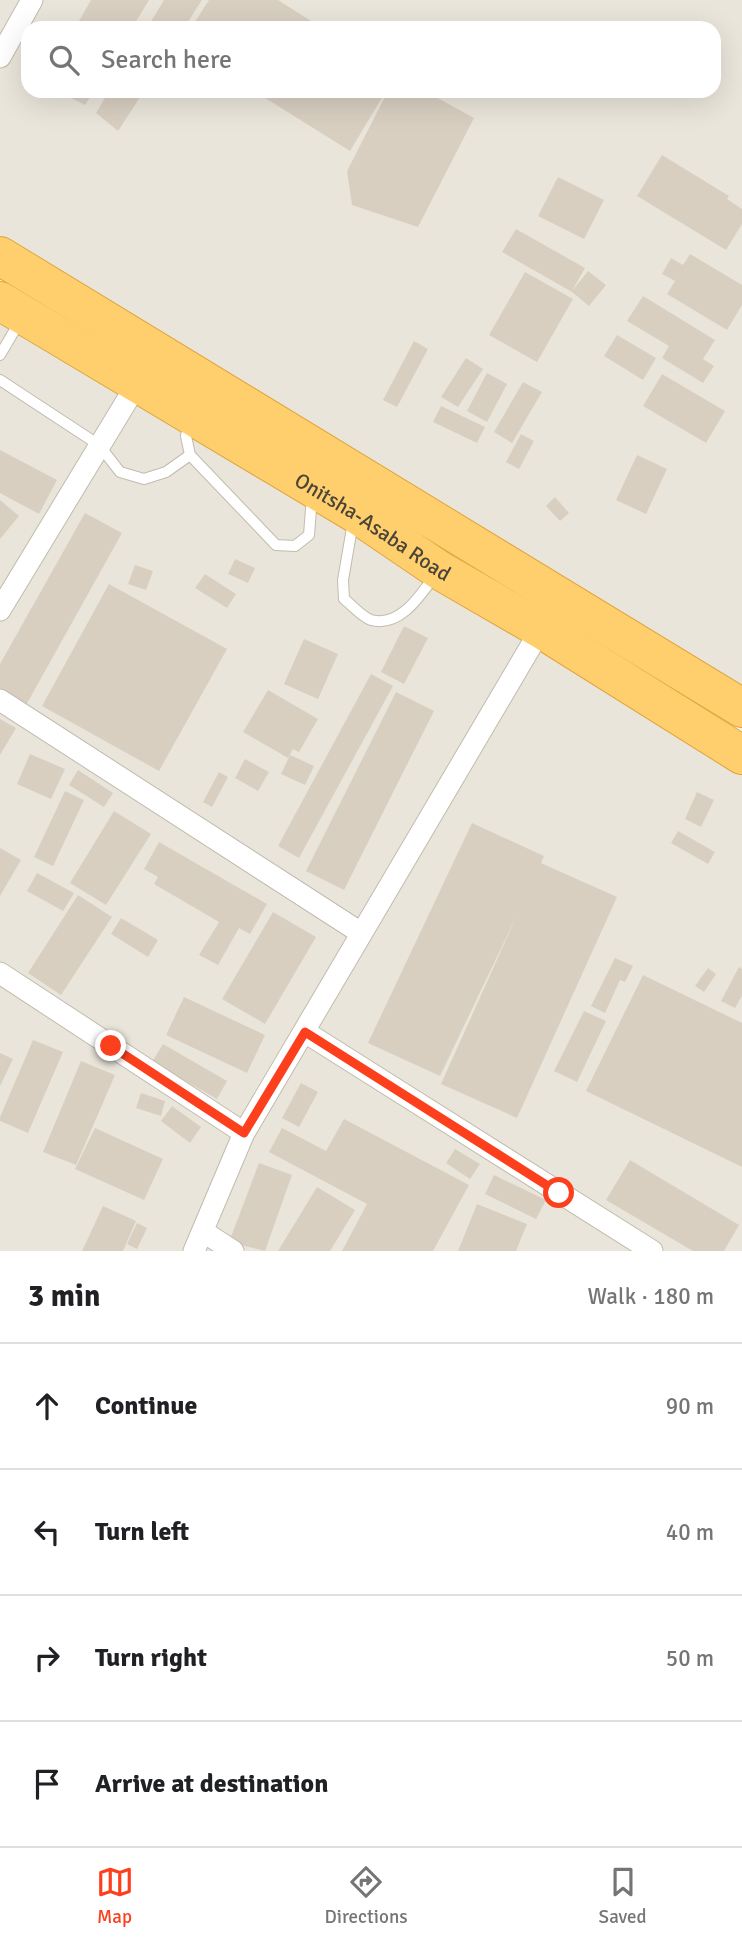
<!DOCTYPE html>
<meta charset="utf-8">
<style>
body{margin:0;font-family:Signika,sans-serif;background:#f6f6f6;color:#202124}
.stop{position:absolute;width:21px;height:21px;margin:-16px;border:5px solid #fc3f1d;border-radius:50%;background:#fff}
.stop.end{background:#fc3f1d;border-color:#fff;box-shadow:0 2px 7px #0008}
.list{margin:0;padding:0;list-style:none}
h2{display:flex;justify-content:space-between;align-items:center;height:91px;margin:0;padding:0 28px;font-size:30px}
h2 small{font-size:23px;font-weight:400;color:#757577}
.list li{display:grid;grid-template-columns:46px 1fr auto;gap:21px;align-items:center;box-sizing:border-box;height:126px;padding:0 28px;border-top:2px solid #e0e0e0}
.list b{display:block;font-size:26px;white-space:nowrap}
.list em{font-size:23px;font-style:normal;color:#757577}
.icon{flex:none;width:38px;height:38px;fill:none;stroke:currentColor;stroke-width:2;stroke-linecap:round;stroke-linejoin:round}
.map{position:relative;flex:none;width:742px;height:1251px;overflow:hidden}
.search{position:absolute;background:#fff;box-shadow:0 7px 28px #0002;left:21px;right:21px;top:21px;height:77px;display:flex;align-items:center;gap:18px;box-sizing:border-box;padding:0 24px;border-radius:21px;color:#757577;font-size:26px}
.sheet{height:595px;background:#fff}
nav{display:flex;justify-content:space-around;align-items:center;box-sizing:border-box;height:98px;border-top:2px solid #e0e0e0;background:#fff;font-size:19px;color:#757577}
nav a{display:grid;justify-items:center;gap:4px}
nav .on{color:#fc3f1d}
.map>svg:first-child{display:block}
</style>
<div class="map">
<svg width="742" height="1251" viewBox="0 0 742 1251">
<rect width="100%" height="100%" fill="#f6f3ec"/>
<path fill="#eae5da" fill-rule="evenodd" d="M0,0H742V685L0,235ZM28,28H714V91H28Z
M0,310L742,763V1251H0Z"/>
<path fill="#d8cfc1" d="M91,0H149L132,28H75Z
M164,0H202L184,28H147Z
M209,0H278L322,28H191Z
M57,91H94L85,105Z
M109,91H144L118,131L96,113Z
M254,91H386L350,151Z
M388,91H425L474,118L418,227L352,205L347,171Z
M662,155L729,196L727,199L742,209V224L726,250L637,196Z
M558,177L604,200L584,239L538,216Z
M516,229L585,268L572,291L588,271L606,285L589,306L572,292L502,252Z
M690,254L742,285V305L727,330L667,294L675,281L662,274L671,258L683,265Z
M525,272L573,299L537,362L489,335Z
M643,296L715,340L703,359L714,366L703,383L662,358L669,346L627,321Z
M617,335L656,358L643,380L604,356Z
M414,341L428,349L397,407L383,400Z
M466,358L483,369L458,407L441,397Z
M487,373L507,384L487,422L467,411Z
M662,374L725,411L706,443L643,406Z
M523,382L542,392L512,443L494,432Z
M441,406L485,427L477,443L433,422Z
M521,434L534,441L519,469L506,462Z
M0,450L57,480L39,514L0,493Z
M637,455L667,469L646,514L616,500Z
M555,497L569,513L560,521L546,506Z
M0,500L19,516L0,539Z
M85,513L122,533L25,707L0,694V664Z
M235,559L255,568L248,583L228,574Z
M135,565L153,571L146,590L128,584Z
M205,574L236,594L227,608L195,588Z
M109,584L227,649L159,771L42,706Z
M404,626L428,638L404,684L381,672Z
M304,639L338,654L318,699L284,684Z
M371,674L393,686L299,858L278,846Z
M268,690L318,719L299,752L293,749L288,758L243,732Z
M396,692L434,711L344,890L306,871Z
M0,719L16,728L0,755Z
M30,754L65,769L51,799L17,784Z
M290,755L314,766L305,785L281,774Z
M245,759L269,772L258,791L235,778Z
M78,770L113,793L104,807L69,785Z
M219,772L228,777L212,807L203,802Z
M65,791L84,800L53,866L34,857Z
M697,792L714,800L701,827L685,819Z
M114,811L151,834L106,905L70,883Z
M472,823L544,856L541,863L617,897L517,1118L441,1084L518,913L440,1076L368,1043Z
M678,831L715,852L708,864L671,843Z
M159,842L267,904L250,934L239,928L218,965L199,955L219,922L154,884L158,877L144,869Z
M0,848L21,860L0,896Z
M37,873L74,893L63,911L27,891Z
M78,895L112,917L61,995L28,973Z
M273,912L316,937L265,1024L222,999Z
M121,918L158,940L148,957L111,934Z
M615,958L633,966L625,982L620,980L605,1013L591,1006Z
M739,967L742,969V996L735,1008L721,1001Z
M708,968L716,974L704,992L695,986Z
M643,975L742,1023V1167L586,1091Z
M184,997L265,1035L247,1073L166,1035Z
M584,1011L606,1021L577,1082L554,1071Z
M33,1040L63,1052L28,1133L0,1121V1117Z
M163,1044L227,1081L217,1099L152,1062Z
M0,1053L13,1059L0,1086Z
M81,1061L115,1075L76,1165L43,1152Z
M301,1083L318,1092L299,1127L282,1118Z
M141,1093L165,1101L161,1116L136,1108Z
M172,1106L201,1127L190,1143L161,1121Z
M344,1119L469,1185L433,1251H342L367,1204L269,1152L282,1128L326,1151Z
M95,1128L163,1159L144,1200L75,1169Z
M455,1149L480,1164L470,1179L446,1163Z
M630,1160L739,1225L724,1251H693L606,1200Z
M259,1163L292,1175L265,1251L229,1242Z
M494,1175L546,1200L536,1219L485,1194Z
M317,1187L355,1210L330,1251H278Z
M477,1204L527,1224L516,1251H458Z
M103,1206L136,1221L123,1251H82Z
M137,1223L147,1228L137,1249L127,1244Z"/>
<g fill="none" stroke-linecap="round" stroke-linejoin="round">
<defs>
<path id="lane" d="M0,355L20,321
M0,380L99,445L120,472L144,479L166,472L190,455
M189,421L186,436L190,455L276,545L295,546L309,535L312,496
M353,522L343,580L344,599C352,605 362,617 371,620C401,628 421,594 436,574"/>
<path id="street" d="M0,57L32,0
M0,610L137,384
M0,700L361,933
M0,973L244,1133
M305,1032L652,1251
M204,1232L233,1251
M194,1251L244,1133L541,629"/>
<g id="highway">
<path d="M0,256L742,708"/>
<path id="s1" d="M0,301L355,513L439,570L541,629L742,755"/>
</g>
</defs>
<use href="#lane" stroke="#c2bbae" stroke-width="12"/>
<use href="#street" stroke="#c2bbae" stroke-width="23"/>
<use href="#highway" stroke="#e0a43c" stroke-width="40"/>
<use href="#lane" stroke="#fff" stroke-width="10"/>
<use href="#street" stroke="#fff" stroke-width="21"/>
<use href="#highway" stroke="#ffcf6e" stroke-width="38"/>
</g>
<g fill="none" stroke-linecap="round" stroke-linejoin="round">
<path stroke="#fc3f1d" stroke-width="9" d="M111,1046L244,1133L305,1032L559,1193"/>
</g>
<g text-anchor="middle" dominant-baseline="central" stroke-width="6" stroke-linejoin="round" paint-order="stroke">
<g font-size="21" fill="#4b4439" stroke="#fff">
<text stroke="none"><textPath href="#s1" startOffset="436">Onitsha-Asaba Road</textPath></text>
</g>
</g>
</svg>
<div class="stop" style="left:559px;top:1193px"></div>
<div class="stop end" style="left:111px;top:1046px"></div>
<div class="search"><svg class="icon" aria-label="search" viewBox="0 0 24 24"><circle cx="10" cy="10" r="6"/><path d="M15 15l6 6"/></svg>Search here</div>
</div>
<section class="sheet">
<h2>3 min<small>Walk · 180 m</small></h2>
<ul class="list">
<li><svg class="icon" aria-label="ahead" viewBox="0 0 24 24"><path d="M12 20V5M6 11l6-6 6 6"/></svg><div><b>Continue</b></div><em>90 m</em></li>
<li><svg class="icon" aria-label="left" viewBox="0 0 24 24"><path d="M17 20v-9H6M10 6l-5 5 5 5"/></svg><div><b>Turn left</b></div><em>40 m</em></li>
<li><svg class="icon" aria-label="right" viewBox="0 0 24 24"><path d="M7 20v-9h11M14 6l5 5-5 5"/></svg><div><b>Turn right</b></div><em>50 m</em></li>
<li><svg class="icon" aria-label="arrive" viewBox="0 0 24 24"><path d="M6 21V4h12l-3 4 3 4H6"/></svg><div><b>Arrive at destination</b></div></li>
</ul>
</section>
<nav>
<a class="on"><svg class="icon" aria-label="map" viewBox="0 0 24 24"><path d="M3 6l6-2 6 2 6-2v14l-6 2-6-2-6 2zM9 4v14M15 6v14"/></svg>Map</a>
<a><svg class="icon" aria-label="directions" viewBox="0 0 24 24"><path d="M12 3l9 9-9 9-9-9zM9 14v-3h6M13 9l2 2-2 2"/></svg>Directions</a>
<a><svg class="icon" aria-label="saved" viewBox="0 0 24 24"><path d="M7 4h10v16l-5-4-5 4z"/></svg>Saved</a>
</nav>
